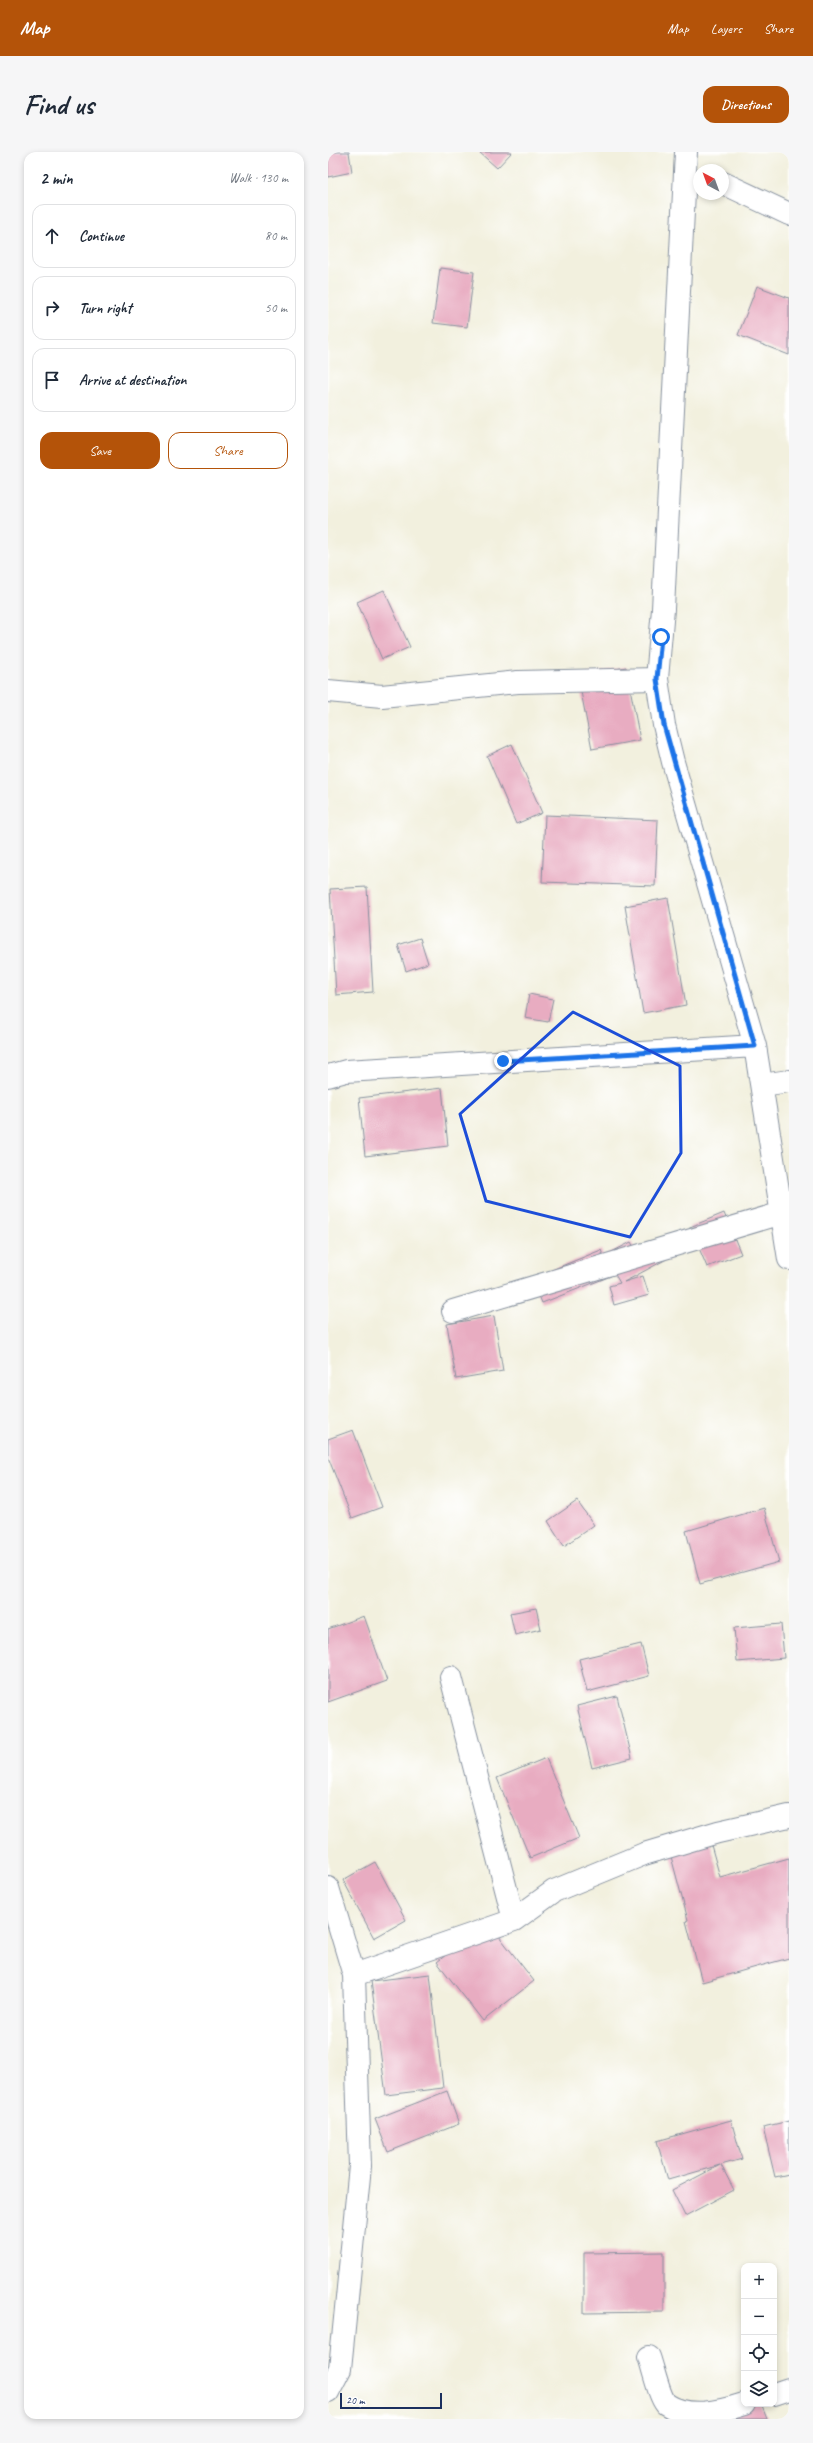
<!DOCTYPE html>
<meta charset="utf-8">
<style>
body{margin:0;font-family:Caveat,sans-serif;background:#f6f6f7;color:#1f2937}
.controls{position:absolute;right:12px;bottom:12px;display:grid;overflow:hidden;border-radius:8px;box-shadow:0 2px 6px #0003}
.controls button{width:36px;height:36px;display:grid;place-items:center;padding:0;border:0;border-bottom:1px solid #e0e1e3;background:#fff;color:#1f2937;font:20px sans-serif}
.compass{position:absolute;left:365px;top:12px;width:36px;height:36px;border-radius:50%;background:#fff;box-shadow:0 2px 6px #0003;rotate:319deg}
.scale{position:absolute;left:12px;bottom:10px;width:102px;box-sizing:border-box;padding-left:4px;border:2px solid #1b2f5e;border-top:0;font-size:11px;line-height:14px;white-space:nowrap;color:#1b2f5e;-webkit-text-stroke:3px #fff;paint-order:stroke}
.stop{position:absolute;width:12px;height:12px;margin:-9px;border:3px solid #1a73e8;border-radius:50%;background:#fff}
.stop.end{background:#1a73e8;border-color:#fff;box-shadow:0 1px 4px #0008}
.list{margin:0;padding:0;list-style:none}
h2{display:flex;justify-content:space-between;align-items:center;height:52px;margin:0;padding:0 16px;font-size:17px}
h2 small{font-size:13px;font-weight:400;color:#747a83}
.list li{display:grid;grid-template-columns:26px 1fr auto;gap:12px;align-items:center;box-sizing:border-box;height:64px;margin:0 8px 8px;padding:0 8px;border:1px solid #e0e1e3;border-radius:12px}
.list b{display:block;font-size:15px;white-space:nowrap}
.list em{font-size:13px;font-style:normal;color:#747a83}
.actions{display:flex;gap:8px;padding:12px 16px}
.actions a{flex:1;padding:9px 0;border:1px solid #b45309;border-radius:12px;text-align:center;font-size:14px;color:#b45309}
.actions .main{background:#b45309;color:#fff}
.icon{flex:none;width:22px;height:22px;fill:none;stroke:currentColor;stroke-width:2;stroke-linecap:round;stroke-linejoin:round}
.map{position:relative;flex:none;width:461px;height:2267px;overflow:hidden;border-radius:12px}
header{display:flex;align-items:center;gap:24px;box-sizing:border-box;height:56px;padding:0 20px;background:#b45309;color:#fff}
header strong{font-size:19px}
nav{display:flex;gap:22px;margin-inline-start:auto;font-size:14px}
.intro{display:flex;align-items:center;justify-content:space-between;box-sizing:border-box;height:96px;padding:0 24px}
h1{margin:0;font-size:28px}
.button{padding:10px 18px;border-radius:12px;background:#b45309;color:#fff;font-size:14px;font-weight:700}
main{display:flex;gap:24px;padding:0 24px}
aside{flex:1;background:#fff;border-radius:12px;box-shadow:0 2px 6px #0003}
.map>svg:first-child{display:block}
</style>
<header>
<strong>Map</strong>
<nav><a>Map</a><a>Layers</a><a>Share</a></nav>
</header>
<div class="intro"><h1>Find us</h1><a class="button">Directions</a></div>
<main>
<aside>
<h2>2 min<small>Walk · 130 m</small></h2>
<ul class="list">
<li><svg class="icon" aria-label="ahead" viewBox="0 0 24 24"><path d="M12 20V5M6 11l6-6 6 6"/></svg><div><b>Continue</b></div><em>80 m</em></li>
<li><svg class="icon" aria-label="right" viewBox="0 0 24 24"><path d="M7 20v-9h11M14 6l5 5-5 5"/></svg><div><b>Turn right</b></div><em>50 m</em></li>
<li><svg class="icon" aria-label="arrive" viewBox="0 0 24 24"><path d="M6 21V4h12l-3 4 3 4H6"/></svg><div><b>Arrive at destination</b></div></li>
</ul>
<div class="actions"><a class="main">Save</a><a>Share</a></div>
</aside>
<div class="map">
<svg width="461" height="2267" viewBox="0 0 461 2267">
<rect width="100%" height="100%" fill="#fff"/>
<filter id="ink" filterUnits="userSpaceOnUse"><feTurbulence type="fractalNoise" baseFrequency=".025" numOctaves="2"/><feDisplacementMap in="SourceGraphic" scale="8" xChannelSelector="R" yChannelSelector="G"/><feConvolveMatrix kernelMatrix="1 2 1 2 8 2 1 2 1" color-interpolation-filters="sRGB"/></filter>
<filter id="wash" filterUnits="userSpaceOnUse"><feTurbulence type="fractalNoise" baseFrequency=".012" numOctaves="4" result="noise"/><feDisplacementMap in="SourceGraphic" scale="16" xChannelSelector="R" yChannelSelector="G"/><feGaussianBlur stdDeviation="0.9" result="paint"/><feColorMatrix in="noise" values="0 0 0 0 0 0 0 0 0 0 0 0 0 0 0 0 0 1.4 0 .05"/><feComposite in="paint" operator="in"/></filter>
<g filter="url(#wash)">
<rect width="100%" height="100%" fill="#f2f0de"/>
<g id="blocks">
<path fill="#e8acc1" d="M0,0H21L24,20L0,25Z
M151,0H184L169,16Z
M112,116L146,120L139,175L105,171Z
M429,134L461,146V203L410,183Z
M56,438L82,495L54,507L29,450Z
M298,515L312,588L264,597L250,524Z
M184,592L214,661L188,672L159,604Z
M217,663L330,668L327,734L214,730Z
M39,735L45,840L8,843L2,737Z
M340,746L358,853L315,861L297,754Z
M92,786L100,811L78,819L70,793Z
M201,842L225,847L220,870L197,866Z
M114,936L120,994L37,1004L31,946Z
M396,1061L413,1102L379,1115L362,1075Z
M303,1090L312,1106L348,1102L296,1130L315,1124L321,1143L286,1153L281,1134L292,1131L276,1104Z
M273,1098L283,1124L214,1151L204,1126Z
M166,1164L175,1219L128,1227L119,1172Z
M25,1278L54,1355L24,1366L0,1305V1287Z
M249,1349L266,1373L236,1394L220,1369Z
M436,1356L451,1410L372,1432L358,1379Z
M208,1456L213,1477L187,1483L182,1461Z
M36,1464L59,1529L0,1550V1477Z
M453,1472L456,1506L409,1510L406,1476Z
M313,1492L321,1524L259,1540L251,1507Z
M289,1544L304,1606L264,1616L249,1554Z
M218,1606L251,1686L202,1706L169,1626Z
M381,1686L392,1725L461,1706V1806L374,1830L358,1769L360,1768L341,1697Z
M47,1710L78,1768L46,1786L15,1728Z
M160,1770L206,1829L155,1869L109,1810Z
M102,1822L115,1936L58,1943L43,1829Z
M119,1939L131,1972L60,2000L47,1967Z
M403,1968L414,2007L393,2013L406,2038L357,2064L344,2038L392,2013L340,2028L329,1989Z
M461,1969V2022L447,2025L435,1975Z
M336,2100V2160L256,2161V2101Z
M416,2252H433L439,2267H359Z"/>
</g>
</g>
<g filter="url(#ink)">
<use href="#blocks" fill-opacity="0" stroke="#86909e" stroke-width="1"/>
<g fill="none" stroke-linecap="round" stroke-linejoin="round">
<defs>
<path id="minor" d="M358,0L335,457L329,527L336,573L345,610L427,894L461,1107
M395,31L461,62
M0,539L54,544L190,530L329,527
M0,924L18,919L427,894
M434,933L461,929
M125,1159L454,1061
M123,1525L186,1768
M0,1736L26,1823L32,2014L12,2217L0,2240
M26,1823L186,1768L226,1739L316,1702L390,1680L461,1664
M321,2205C325,2216 331,2244 338,2252C360,2267 391,2260 416,2252
M446,2242L461,2237"/>
</defs>
<use href="#minor" stroke="#86909e" stroke-width="24"/>
<use href="#minor" stroke="#fff" stroke-width="22"/>
</g>
</g>
<g fill="none" stroke-linecap="round" stroke-linejoin="round" filter="url(#ink)">
<path stroke="#1a73e8" stroke-width="5" d="M175,909L427,894L336,573L329,527L333,485"/>
</g>
<path fill="none" stroke="#1d4ed8" stroke-width="3" stroke-linejoin="round" d="M245,860L352,914L353,1001L302,1085L158,1049L132,962Z"/>
</svg>
<div class="controls">
<button>+</button>
<button>−</button>
<button><svg class="icon" aria-label="locate" viewBox="0 0 24 24"><circle cx="12" cy="12" r="6"/><path d="M12 2v4M12 18v4M2 12h4M18 12h4"/></svg></button>
<button><svg class="icon" aria-label="layers" viewBox="0 0 24 24"><path d="M12 4l9 5-9 5-9-5zM3 14l9 5 9-5"/></svg></button>
</div>
<svg class="compass" viewBox="-18 -18 36 36"><path d="M0-13l5 13h-10z" fill="#e53935"/><path d="M0 13l5-13h-10z" fill="#747a83"/></svg>
<div class="scale">20 m</div>
<div class="stop" style="left:333px;top:485px"></div>
<div class="stop end" style="left:175px;top:909px"></div>
</div>
</main>
